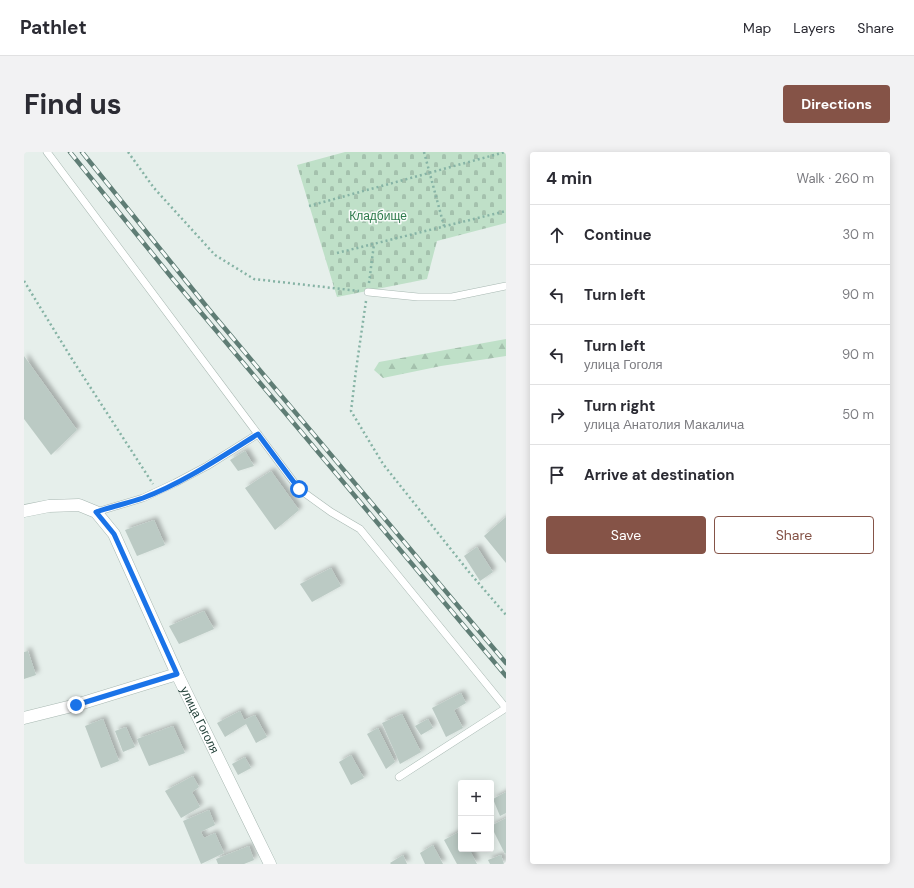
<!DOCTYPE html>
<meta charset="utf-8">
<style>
body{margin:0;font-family:"DM Sans",sans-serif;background:#f2f2f3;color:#2b2b33}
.controls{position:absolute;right:12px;bottom:12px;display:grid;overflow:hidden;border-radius:4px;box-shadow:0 2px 10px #0003}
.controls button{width:36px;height:36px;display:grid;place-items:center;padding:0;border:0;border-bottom:1px solid #e1e1e2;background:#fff;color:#2b2b33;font:20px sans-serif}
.stop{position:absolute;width:12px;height:12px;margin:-9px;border:3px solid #1a73e8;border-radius:50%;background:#fff}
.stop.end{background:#1a73e8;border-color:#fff;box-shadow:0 1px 4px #0008}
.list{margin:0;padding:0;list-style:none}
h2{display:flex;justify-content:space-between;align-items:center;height:52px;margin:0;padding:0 16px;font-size:17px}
h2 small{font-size:13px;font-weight:400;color:#7c7c81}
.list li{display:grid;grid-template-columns:26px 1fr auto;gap:12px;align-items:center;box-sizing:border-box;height:60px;padding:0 16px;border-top:1px solid #e1e1e2}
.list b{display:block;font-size:15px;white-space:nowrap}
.list p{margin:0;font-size:13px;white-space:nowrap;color:#7c7c81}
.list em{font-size:13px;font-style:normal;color:#7c7c81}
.actions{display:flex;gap:8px;padding:12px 16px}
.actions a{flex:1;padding:9px 0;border:1px solid #855347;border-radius:4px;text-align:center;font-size:14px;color:#855347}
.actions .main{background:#855347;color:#fff}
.icon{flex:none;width:22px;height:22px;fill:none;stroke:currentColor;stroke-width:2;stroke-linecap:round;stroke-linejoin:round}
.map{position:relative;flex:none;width:482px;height:712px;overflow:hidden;border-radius:4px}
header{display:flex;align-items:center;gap:24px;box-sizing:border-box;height:56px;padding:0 20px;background:#fff;border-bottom:1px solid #e1e1e2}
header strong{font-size:19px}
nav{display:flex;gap:22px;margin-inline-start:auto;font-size:14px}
.intro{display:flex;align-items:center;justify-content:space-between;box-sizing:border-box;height:96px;padding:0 24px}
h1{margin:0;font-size:28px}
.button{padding:10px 18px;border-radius:4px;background:#855347;color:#fff;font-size:14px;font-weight:700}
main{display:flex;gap:24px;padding:0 24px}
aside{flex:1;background:#fff;border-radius:4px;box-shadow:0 2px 10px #0003}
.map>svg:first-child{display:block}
</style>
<header>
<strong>Pathlet</strong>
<nav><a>Map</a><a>Layers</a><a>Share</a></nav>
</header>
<div class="intro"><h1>Find us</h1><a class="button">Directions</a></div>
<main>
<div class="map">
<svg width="482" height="712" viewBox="0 0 482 712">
<defs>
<pattern id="forest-firs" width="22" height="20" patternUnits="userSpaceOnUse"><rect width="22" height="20" fill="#bfe0c8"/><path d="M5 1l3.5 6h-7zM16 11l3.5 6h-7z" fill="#a4c1ad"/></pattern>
<pattern id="cemetery-stones" width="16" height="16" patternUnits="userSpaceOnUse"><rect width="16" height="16" fill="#bfe0c8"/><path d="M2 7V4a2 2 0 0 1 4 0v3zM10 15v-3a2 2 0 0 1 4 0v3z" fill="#a4c1ad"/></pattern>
<filter id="shadow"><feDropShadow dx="3.5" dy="-3.5" stdDeviation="2" flood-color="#0004"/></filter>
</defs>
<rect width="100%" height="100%" fill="#e6efeb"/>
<path fill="url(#forest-firs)" d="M482,187V204L417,214L359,226L350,218L355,210Z"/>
<path fill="url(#cemetery-stones)" d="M321,0H482V71L413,89L403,127L313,145L273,13Z"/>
<path fill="#bbcac4" filter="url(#shadow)" d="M0,204L53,278L27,303L0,267Z
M221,299L230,314L214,319L206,308Z
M247,319L275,358L251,378L221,336Z
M482,365V411L460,384Z
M130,368L141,393L113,404L101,378Z
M453,395L469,420L456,429L440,404Z
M307,416L317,434L288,450L276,432Z
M180,459L190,477L155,492L145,474Z
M4,499L12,523L0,527V500Z
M437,541L442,551L430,558L439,576L422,585L408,556Z
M216,559L220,568L231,563L243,585L232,591L222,572L201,585L193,571Z
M378,562L397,600L376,612L358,571Z
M79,567L95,609L77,616L61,574Z
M404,567L409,576L397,583L391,574Z
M149,574L161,601L125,614L113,587Z
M102,575L111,595L99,600L91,579Z
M354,576L371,610L362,617L343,582Z
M327,603L340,626L327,633L315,610Z
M221,605L227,616L214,623L208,612Z
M169,624L175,635L168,640L176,655L157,666L141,639Z
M482,640V661L476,664L469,647Z
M185,658L191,673L172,682L177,680L180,686L191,681L200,701L177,712L159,669Z
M482,666V701L481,702L467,674Z
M437,679V697H445L453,712H433L420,688Z
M409,693L419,712H401L396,701Z
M225,694L230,708L220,712H194L192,707Z
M379,703L383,712H367L366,711Z
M477,703L480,712H466L464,708Z"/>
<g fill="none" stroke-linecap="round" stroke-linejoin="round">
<defs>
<path id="service" d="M23,0L275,337L307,360L336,377L482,556
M344,140L394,145H428L482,134
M72,360L119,346L151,331L183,314L234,282
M375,625L482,556"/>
<g id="minor">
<path id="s1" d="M0,359L25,354L55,353L72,360L90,382L153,522L246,712"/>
<path d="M0,566L52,553L153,522"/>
</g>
</defs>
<use href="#service" stroke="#a8b8b2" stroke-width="8"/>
<use href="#minor" stroke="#a8b8b2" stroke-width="13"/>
<path stroke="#86b3a5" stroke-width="2.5" stroke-dasharray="2 3" stroke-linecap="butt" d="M104,0L130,36L191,103L230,127L335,139
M400,0L420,74
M285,54L481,0
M313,101L482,59
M0,129L48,207L129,332
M345,131L350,92
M342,149L332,218L327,259L359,312L445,420L482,463"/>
<use href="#service" stroke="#fff" stroke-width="7"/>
<use href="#minor" stroke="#fff" stroke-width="12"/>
<defs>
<path id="rail" d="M46,0L148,126L482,524
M58,0L187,160L482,511"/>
</defs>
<use href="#rail" stroke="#5f7d75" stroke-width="4.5"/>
<use href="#rail" stroke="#f7fbf9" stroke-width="3" stroke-dasharray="9" stroke-linecap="butt"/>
</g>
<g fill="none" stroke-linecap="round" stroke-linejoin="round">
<path stroke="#1a73e8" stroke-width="5" d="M52,553L153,522L90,382L72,360C87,355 104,351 119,346C159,331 197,305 234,282L275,337"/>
</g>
<g text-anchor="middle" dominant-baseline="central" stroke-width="3" stroke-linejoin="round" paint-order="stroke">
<g font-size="12" fill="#2d7a4b" stroke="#f7fbf9">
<text x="354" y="64">Кладбище</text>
</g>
<g font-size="12" fill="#24423a" stroke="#f7fbf9">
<text stroke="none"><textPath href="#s1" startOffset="307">улица Гоголя</textPath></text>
</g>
</g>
</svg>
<div class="controls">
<button>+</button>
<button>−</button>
</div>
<div class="stop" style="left:275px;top:337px"></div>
<div class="stop end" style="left:52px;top:553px"></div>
</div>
<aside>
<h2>4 min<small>Walk · 260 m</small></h2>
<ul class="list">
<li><svg class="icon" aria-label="ahead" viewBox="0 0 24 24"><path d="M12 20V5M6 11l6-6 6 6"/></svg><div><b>Continue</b></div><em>30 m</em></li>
<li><svg class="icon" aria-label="left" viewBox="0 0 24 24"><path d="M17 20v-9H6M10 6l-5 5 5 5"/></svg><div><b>Turn left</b></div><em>90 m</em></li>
<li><svg class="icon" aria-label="left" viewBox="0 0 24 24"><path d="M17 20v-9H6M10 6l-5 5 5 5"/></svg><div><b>Turn left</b><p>улица Гоголя</p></div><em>90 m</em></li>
<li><svg class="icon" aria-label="right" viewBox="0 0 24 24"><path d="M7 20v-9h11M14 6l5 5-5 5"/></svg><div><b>Turn right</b><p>улица Анатолия Макалича</p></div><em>50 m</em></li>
<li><svg class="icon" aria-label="arrive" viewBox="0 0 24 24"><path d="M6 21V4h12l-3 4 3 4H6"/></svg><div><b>Arrive at destination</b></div></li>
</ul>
<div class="actions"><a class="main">Save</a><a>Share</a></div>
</aside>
</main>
